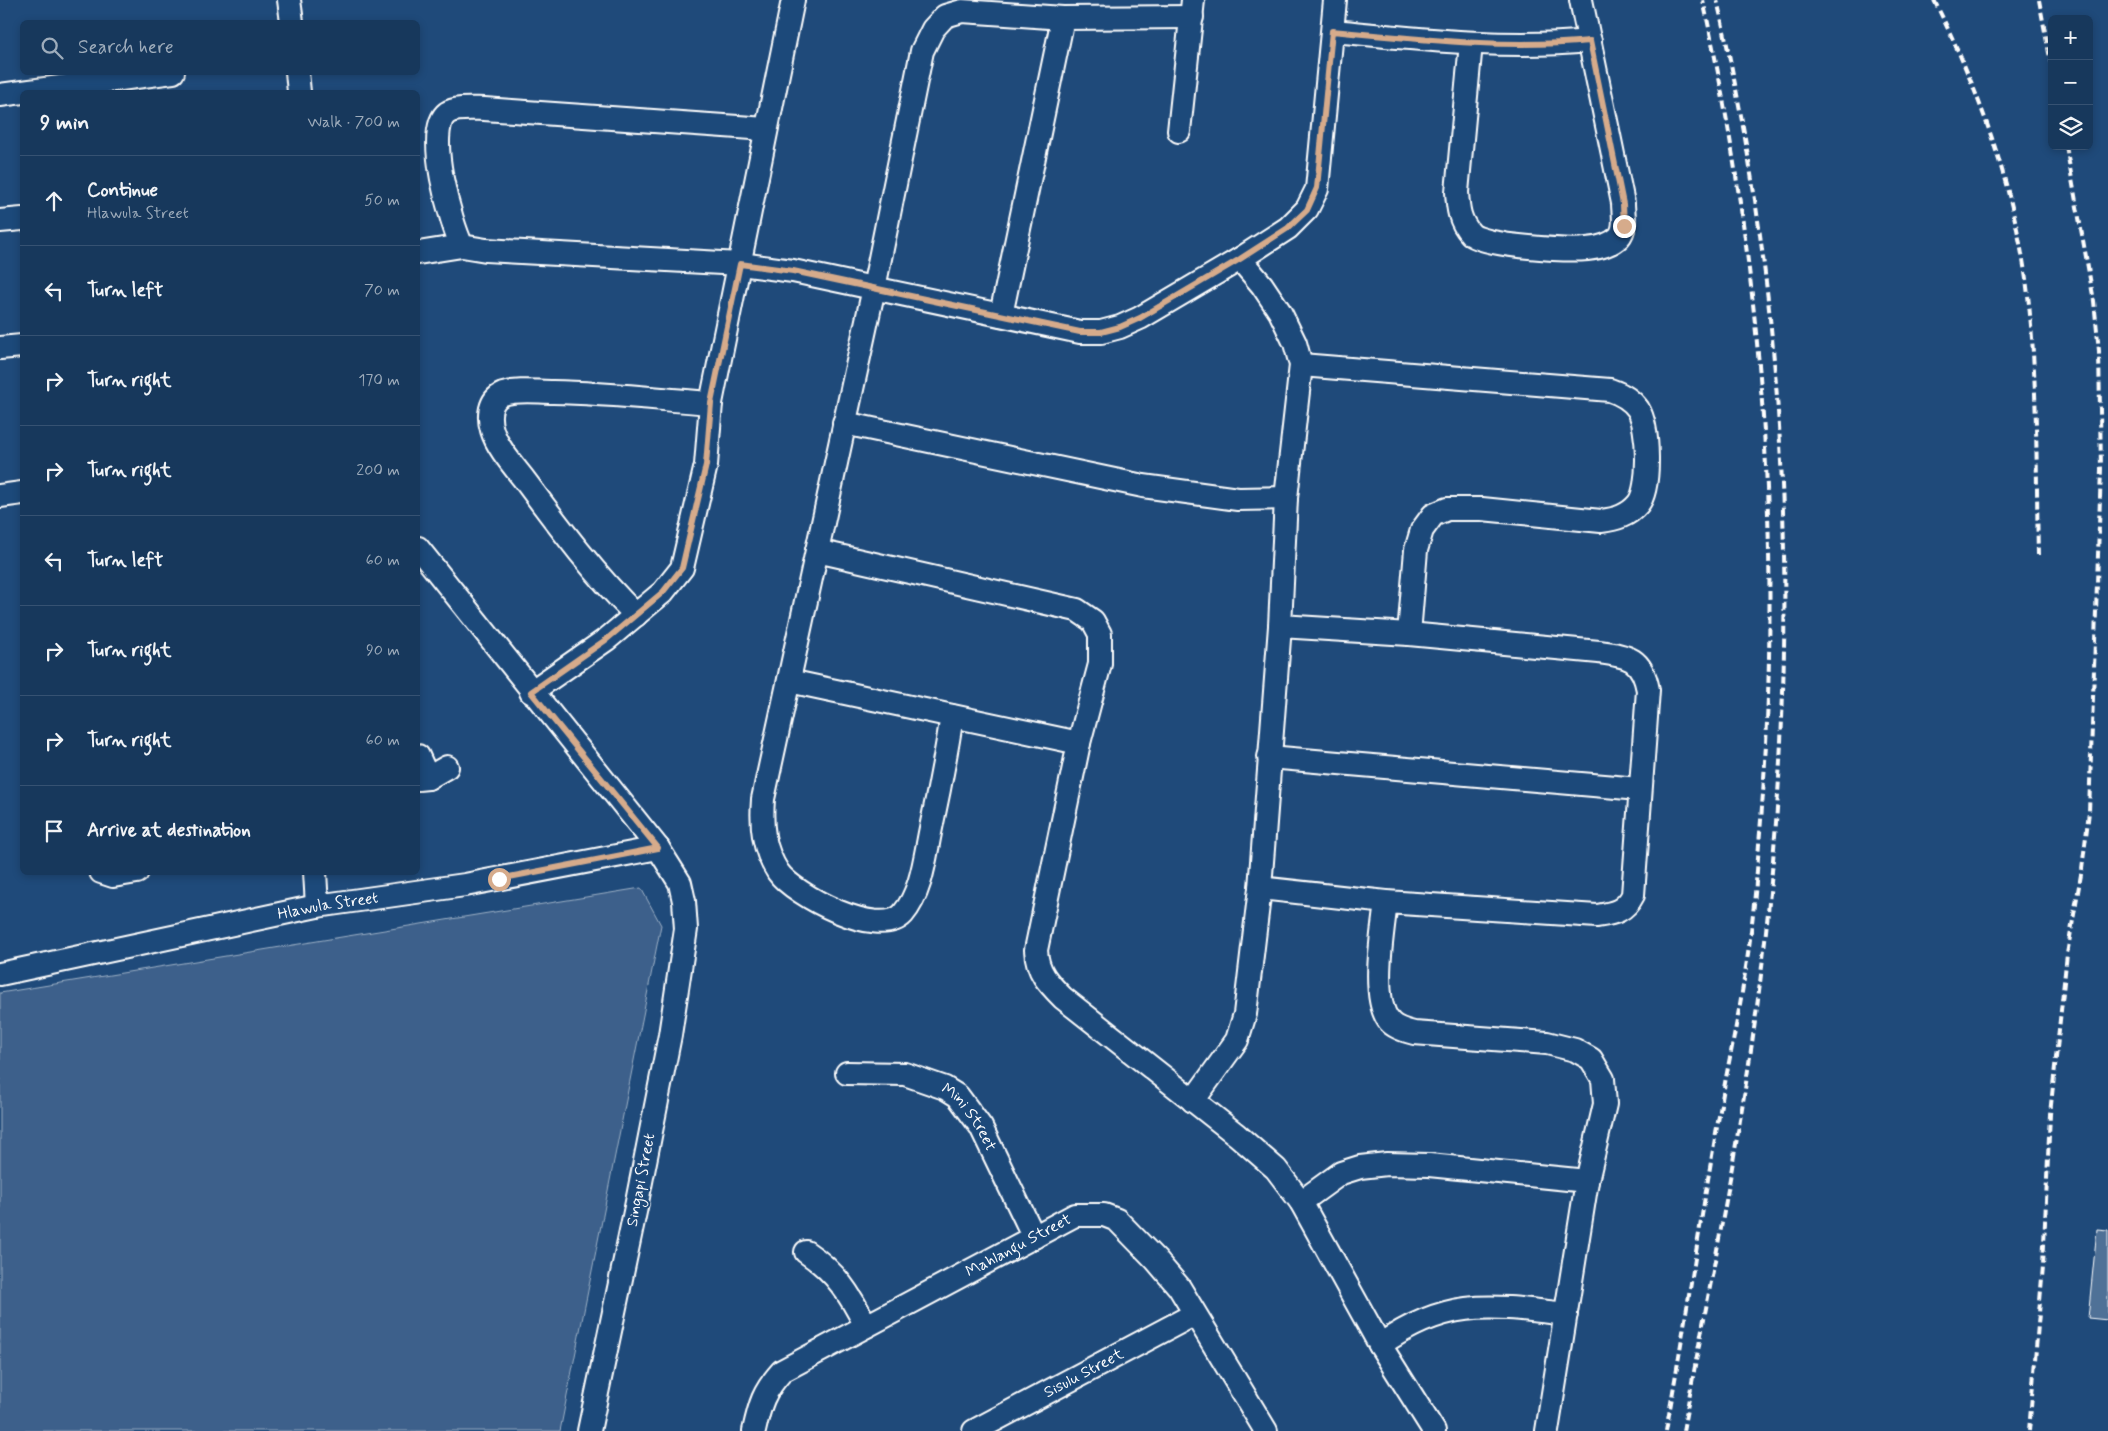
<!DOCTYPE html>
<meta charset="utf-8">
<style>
body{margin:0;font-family:Mynerve,sans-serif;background:#244365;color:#f1f3f6}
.controls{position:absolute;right:15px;top:15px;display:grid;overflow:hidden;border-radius:8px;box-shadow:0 2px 8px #0003}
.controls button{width:45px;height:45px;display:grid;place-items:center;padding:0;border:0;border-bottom:1px solid #365272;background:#17385c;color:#f1f3f6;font:25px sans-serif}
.stop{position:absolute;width:15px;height:15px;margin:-11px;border:4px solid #d6ab8b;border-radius:50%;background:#fff}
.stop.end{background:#d6ab8b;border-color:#fff;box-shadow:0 1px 5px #0008}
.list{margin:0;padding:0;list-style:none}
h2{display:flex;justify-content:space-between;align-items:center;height:65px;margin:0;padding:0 20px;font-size:21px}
h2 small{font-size:16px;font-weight:400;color:#9eacbb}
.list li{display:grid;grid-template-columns:32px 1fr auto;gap:15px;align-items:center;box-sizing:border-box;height:90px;padding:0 20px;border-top:1px solid #365272}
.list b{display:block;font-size:19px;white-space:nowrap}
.list p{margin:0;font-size:16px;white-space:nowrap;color:#9eacbb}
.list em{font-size:16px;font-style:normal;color:#9eacbb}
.icon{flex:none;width:28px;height:28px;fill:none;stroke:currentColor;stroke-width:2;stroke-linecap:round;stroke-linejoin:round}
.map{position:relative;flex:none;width:2108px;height:1431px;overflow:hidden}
.search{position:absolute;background:#17385c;box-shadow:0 2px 8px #0003;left:20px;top:20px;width:400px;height:55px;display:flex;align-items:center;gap:12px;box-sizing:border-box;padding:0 18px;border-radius:8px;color:#9eacbb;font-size:19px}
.panel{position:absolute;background:#17385c;box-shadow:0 2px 8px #0003;left:20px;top:90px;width:400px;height:785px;border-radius:8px}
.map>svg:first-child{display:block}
</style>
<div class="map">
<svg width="2108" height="1431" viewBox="0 0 2108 1431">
<rect width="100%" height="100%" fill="#1f4a7a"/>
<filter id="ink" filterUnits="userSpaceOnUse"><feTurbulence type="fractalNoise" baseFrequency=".02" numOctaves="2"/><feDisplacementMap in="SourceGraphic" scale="10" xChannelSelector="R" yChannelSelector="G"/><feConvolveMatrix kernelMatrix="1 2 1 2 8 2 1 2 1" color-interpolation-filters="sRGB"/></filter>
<g filter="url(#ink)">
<path fill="#3c618b" stroke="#9eb0c5" d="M641,888L661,925L560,1431H0V993Z"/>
<path fill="#507197" stroke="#fff" d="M2097,1229L2108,1230V1320L2088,1318Z"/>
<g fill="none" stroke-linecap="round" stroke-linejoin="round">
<defs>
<g id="minor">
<path d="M289,0L292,22"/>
<path d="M1333,31C1418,39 1504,49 1590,41"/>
<path d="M1471,43L1457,192C1458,208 1459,221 1471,234C1482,246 1569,251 1587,249C1598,248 1611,245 1619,237C1627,228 1623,214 1623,203L1581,0"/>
<path d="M297,72L299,92"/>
<path d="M0,95L173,72"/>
<path d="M766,129L484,109C474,109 456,107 447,113C424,130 451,224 462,246L486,250L740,264L793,271L1080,332H1101L1120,327L1140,318L1240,259L1288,228L1307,209L1317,189L1335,0"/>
<path d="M1179,131L1193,0"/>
<path d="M0,221L22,219"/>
<path d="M418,253L462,246"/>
<path d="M1001,315L1063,18"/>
<path d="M0,348L22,346"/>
<path d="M1301,365L1610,390C1622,394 1631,399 1638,409C1649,427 1651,488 1638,504C1628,516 1616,519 1601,521L1482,509H1447L1433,515L1422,530L1416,550L1409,634"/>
<path d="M844,423L1143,486L1238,499L1286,498"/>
<path d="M0,496L22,493"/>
<path d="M418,548L658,848L680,883L684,901L686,929L670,1035L636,1207L589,1431"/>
<path d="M817,551L1077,610L1093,621L1100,634V664L1079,743L1036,950C1037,972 1048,983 1063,998L1237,1135L1276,1169L1301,1202L1380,1345L1434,1431"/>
<path d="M636,615C594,574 558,525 523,478C512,464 497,447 492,430C488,417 489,400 503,394C518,389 537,392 553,392C606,393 658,399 711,403"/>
<path d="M789,681L1079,743"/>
<path d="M531,692L607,639L663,592L682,568L706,465L711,403L793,0"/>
<path d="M952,716C946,754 939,791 931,828C925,856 922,892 903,914C879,940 794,895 778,872C763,849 761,826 763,799L874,288L922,51L933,29L945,16L962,11L1063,18L1192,17"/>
<path d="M418,756L428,778"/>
<path d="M1269,757L1639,789"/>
<path d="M418,779L428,778L447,767"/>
<path d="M101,872L113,876L137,872"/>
<path d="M315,872L317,906"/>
<path d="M1260,888L1386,902L1597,916C1615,913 1625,911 1633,895L1648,690C1642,658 1629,656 1599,652L1409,634L1280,626"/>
<path d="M1386,902C1383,930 1370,1000 1390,1022C1395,1028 1406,1031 1414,1033L1547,1043L1575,1050L1591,1059L1603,1079L1605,1104L1587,1181L1547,1431"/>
<path id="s1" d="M0,974L317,906L465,885L658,848"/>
<path id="s2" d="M847,1073L905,1074L945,1088L958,1096L981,1127L1034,1237"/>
<path d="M1193,1101L1237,1040L1245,1014L1260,888L1280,626L1286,498L1301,365L1295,343L1280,312L1262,285L1240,259"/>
<path d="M1301,1202L1341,1173L1360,1167L1387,1164L1429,1165L1587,1181"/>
<path d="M806,1252C836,1272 850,1294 866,1326"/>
<path d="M1380,1345C1447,1298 1489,1305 1566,1314"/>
<path id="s3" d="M754,1431C760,1404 763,1392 782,1371L1075,1215H1104L1117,1220L1156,1260L1179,1287L1266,1431"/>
<path id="s4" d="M974,1431L1193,1315"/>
</g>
</defs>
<use href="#minor" stroke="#fff" stroke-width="26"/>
<use href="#minor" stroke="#1f4a7a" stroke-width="22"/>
<path stroke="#fff" stroke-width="4" stroke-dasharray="8 4" stroke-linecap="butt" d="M1934,0C1978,88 2012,182 2026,279C2038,370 2036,463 2038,555
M2039,0L2052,69
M1666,1431C1685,1326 1700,1221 1719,1116C1727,1069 1738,1021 1745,973C1752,931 1756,887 1759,844C1784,560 1764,278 1703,0
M1683,1431C1711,1277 1744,1122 1762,966C1801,641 1791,320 1717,0
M2029,1431L2043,1266L2050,1114L2067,954L2082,869L2089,812L2101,469L2099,351L2094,301L2066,146"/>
</g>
</g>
<g fill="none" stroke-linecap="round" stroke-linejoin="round" filter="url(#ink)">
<path stroke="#d6ab8b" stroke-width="6" d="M499,879L658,848L531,692L607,639L663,592L682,568L706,465L711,403L740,264L793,271L1080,332H1101L1120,327L1140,318L1240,259L1288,228L1307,210L1317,188L1332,31C1418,39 1504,49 1590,41L1623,204L1624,226"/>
</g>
<g text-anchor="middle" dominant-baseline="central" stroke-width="4" stroke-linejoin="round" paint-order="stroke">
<g font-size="16" fill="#fff" stroke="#1f4a7a">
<text stroke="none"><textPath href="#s1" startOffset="335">Hlawula Street</textPath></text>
<text stroke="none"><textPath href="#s2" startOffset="139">Mini Street</textPath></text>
<text transform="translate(641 1180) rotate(-79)">Singapi Street</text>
<text stroke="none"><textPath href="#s3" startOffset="335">Mahlangu Street</textPath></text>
<text stroke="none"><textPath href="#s4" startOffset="124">Sisulu Street</textPath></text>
</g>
</g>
</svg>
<div class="controls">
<button>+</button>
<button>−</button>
<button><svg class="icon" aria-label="layers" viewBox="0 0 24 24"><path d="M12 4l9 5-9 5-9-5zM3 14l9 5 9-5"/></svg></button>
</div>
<div class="stop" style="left:499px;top:879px"></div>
<div class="stop end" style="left:1624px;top:226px"></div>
<div class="search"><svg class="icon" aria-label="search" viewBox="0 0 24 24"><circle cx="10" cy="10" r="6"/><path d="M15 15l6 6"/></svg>Search here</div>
<section class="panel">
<h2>9 min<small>Walk · 700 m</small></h2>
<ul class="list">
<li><svg class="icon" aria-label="ahead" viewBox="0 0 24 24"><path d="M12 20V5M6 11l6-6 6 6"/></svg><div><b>Continue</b><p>Hlawula Street</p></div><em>50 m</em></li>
<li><svg class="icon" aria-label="left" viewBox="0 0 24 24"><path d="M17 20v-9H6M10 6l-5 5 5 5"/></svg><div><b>Turn left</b></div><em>70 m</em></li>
<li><svg class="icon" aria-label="right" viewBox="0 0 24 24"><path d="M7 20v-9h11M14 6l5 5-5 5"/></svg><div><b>Turn right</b></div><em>170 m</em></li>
<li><svg class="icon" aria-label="right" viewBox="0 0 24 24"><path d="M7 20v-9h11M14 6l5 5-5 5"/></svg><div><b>Turn right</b></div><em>200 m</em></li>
<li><svg class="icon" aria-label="left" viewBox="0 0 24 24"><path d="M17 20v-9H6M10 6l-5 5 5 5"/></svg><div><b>Turn left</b></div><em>60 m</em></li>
<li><svg class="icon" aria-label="right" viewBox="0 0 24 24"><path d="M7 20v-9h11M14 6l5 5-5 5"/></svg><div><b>Turn right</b></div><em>90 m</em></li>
<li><svg class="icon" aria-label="right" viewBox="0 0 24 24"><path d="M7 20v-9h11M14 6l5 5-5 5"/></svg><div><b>Turn right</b></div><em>60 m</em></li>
<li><svg class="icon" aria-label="arrive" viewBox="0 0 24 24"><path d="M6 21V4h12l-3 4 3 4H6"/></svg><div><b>Arrive at destination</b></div></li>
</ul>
</section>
</div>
